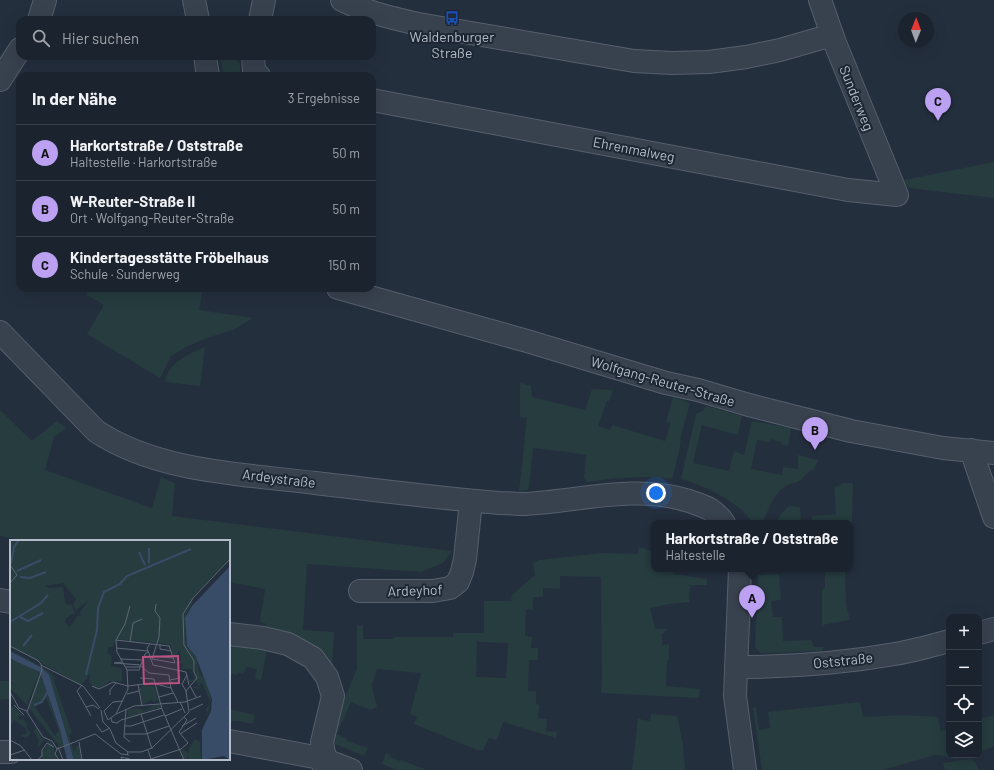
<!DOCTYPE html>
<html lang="de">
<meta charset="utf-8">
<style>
body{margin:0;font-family:Barlow,sans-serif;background:#242b36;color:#f1f3f6}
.controls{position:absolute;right:12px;bottom:12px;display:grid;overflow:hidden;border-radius:8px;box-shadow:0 4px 16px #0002}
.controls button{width:36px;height:36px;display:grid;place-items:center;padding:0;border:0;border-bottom:1px solid #39404a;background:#1b232e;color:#f1f3f6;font:20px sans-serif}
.compass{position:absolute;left:898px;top:12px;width:36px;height:36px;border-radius:50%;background:#1b232e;box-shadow:0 4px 16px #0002;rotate:1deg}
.you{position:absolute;left:656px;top:493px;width:14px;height:14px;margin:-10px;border:3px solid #fff;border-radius:50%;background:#1a73e8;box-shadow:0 0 0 6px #1a73e833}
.badge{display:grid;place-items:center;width:26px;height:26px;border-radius:50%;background:#bca0f2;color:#111;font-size:13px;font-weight:700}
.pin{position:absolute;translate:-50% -33px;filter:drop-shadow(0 1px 2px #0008)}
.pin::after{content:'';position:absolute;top:21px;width:14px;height:12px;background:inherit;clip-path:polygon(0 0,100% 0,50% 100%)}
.popup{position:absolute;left:651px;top:520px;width:202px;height:52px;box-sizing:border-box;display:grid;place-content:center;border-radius:8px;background:#1b232e;filter:drop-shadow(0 1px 3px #0005);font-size:13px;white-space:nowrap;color:#a0a4aa}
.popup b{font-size:15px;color:#f1f3f6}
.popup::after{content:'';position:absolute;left:50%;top:100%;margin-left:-8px;border:8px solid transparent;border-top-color:#1b232e}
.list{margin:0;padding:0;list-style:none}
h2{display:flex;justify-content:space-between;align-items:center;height:52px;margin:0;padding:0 16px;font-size:17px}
h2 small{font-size:13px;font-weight:400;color:#a0a4aa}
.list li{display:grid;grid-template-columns:26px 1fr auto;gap:12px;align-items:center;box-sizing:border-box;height:56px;padding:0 16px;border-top:1px solid #39404a}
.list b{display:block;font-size:15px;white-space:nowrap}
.list p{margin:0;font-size:13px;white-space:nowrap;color:#a0a4aa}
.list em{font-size:13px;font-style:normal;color:#a0a4aa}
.icon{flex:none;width:22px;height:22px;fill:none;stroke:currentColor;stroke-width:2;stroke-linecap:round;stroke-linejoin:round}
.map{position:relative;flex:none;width:994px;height:770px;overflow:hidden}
.search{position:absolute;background:#1b232e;box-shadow:0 4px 16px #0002;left:16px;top:16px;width:360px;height:44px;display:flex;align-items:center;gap:10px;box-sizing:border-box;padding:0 14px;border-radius:12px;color:#a0a4aa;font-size:15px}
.panel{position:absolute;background:#1b232e;box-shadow:0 4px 16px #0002;left:16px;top:72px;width:360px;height:220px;border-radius:12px}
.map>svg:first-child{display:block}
</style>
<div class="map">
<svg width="994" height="770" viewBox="0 0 994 770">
<rect width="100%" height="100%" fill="#242f3e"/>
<path fill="#263c3f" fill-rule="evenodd" d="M220,56H234L240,65V76H224Z
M994,162V198L909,188L904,180Z
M88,288H203L199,310L253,318L233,330L207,338L186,347L171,356L160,378L87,334L104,305L87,295Z
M205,347L200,386L165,382C168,362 189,354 205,347Z
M520,383L531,386L532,397L585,410L592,389L613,390L609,401H607L598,426L610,430L612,425L665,441L671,423L666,421L673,397L690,403L681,436L680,447L672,479C643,475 616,478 587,482L584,478L586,455L567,452L533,448L529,487L528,490L519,491L527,418L520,417Z
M706,406L742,416L738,435L702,425L693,463L729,471L734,451L744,455L752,421L791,428L788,446L781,444V442L770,439L769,442L757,440L751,469L782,475L783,467L798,469V455L818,460L814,470C807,471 805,477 799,481C796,483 793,483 790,484C775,491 768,508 763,523H752C744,504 701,484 681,479L696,414L703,411Z
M0,410L32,441L57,421L66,428L54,437L45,470L152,508L161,477L175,483L172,516L452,551L443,563L421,572L307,564L303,630L334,632L332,671L266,632V624L260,621L265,589L229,582V541H27L0,536Z
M842,483H853L851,552L850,523H776L781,514L789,506L800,507L801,521H812V516L836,514L834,487L839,486Z
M639,547L654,552V569H674L673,574L707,579V585H690L689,602L669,604L650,608L655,629H668L662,634V645L669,644V660L667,661L666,686L700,689L699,698L601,693L602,676L601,577L560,576V589L543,588V597H533V610L526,609L525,636L532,637L531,648H538V660H529L528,691H536V704L539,705L538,718L547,719L546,731L557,732L556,738L503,722L497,740L489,738L483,750H477L414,724L417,717L410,714L421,673L377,669L372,685L377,708H374L371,710L351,702L337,734L348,739L347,741L368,748L364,756L335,744L331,735L332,730L357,668V626H363V639H393L394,637H453V633H484V601H511L512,595L535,575L533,563L539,560L602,553L638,554ZM477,642L508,643L506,678L476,677Z
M825,569H845L846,604L850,620L822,625V590L825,587Z
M779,574L781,600L771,601L773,617H782L783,641L811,640L814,647H824L822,651L760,653L755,647L758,575Z
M229,644L267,650L261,681L255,678L257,669L246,667L244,674L238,673L237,675L229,673Z
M0,681H11V699L0,700Z
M860,702L863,717L904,715L938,717L941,731L949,728V755H974L964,758L935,755L882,770H762L753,708L756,707L759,730L770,728L768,712Z
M229,709L255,715L253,724L238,721L229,722Z
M651,714L677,716L683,745L685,770H632L638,719L650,721Z
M994,715V746L979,753V719Z
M386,753L391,755L390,757L400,761L401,760L427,770H397L382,764Z
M970,759L975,762L979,770H945L943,763Z"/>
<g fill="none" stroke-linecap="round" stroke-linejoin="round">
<defs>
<path id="minor" d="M194,0L198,20
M342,0C366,12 392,18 418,24L634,61L672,63L709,62L746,57L780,50L832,35
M39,20L45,0
M260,20L264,0
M205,56L208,76
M253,56L254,71L259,76
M0,80L20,49
M372,100L848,190L897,195L835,43L820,0
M338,288L527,341L666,383L698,390L749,405L851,431L943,448L994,453
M0,332L96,431C157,472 243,474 315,483C376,490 437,498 499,503C508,503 517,504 526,504C581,501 635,484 689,501C706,507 713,508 724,523
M971,450L994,517
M740,569L735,696L745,770
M360,591H433L450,588L458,582L462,572L465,559L471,501
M0,600L11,602
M979,633L994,629
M229,634L263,638L288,644L313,658L327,677L333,696L322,742L325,759L324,770
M736,667C789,667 843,663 895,654C913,651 931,646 949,641
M229,741L320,758L351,770
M0,752H11"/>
</defs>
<use href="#minor" stroke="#565f6c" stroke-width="24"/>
<use href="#minor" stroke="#38414e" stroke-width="22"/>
</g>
<defs>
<symbol id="bus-bare" viewBox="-9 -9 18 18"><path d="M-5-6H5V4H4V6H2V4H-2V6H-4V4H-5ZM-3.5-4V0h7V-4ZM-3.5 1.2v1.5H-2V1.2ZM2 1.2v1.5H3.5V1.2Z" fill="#1a4fb4" stroke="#1d2633" stroke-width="2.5" paint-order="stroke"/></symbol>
</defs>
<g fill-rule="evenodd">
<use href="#bus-bare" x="442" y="8" width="20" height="20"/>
</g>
<g text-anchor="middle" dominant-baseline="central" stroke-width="4" stroke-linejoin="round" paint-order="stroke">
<g font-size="14" fill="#b4bcc9" stroke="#1d2633">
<text x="452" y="36">Waldenburger<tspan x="452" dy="16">Straße</tspan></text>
</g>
<g font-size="14" fill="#b4bcc9" stroke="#1d2633">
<text transform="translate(857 98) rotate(68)">Sunderweg</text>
<text transform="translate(634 149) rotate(11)">Ehrenmalweg</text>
<text transform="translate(663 381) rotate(16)">Wolfgang-Reuter-Straße</text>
<text transform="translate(279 478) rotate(7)">Ardeystraße</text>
<text transform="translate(415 590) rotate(-2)">Ardeyhof</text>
<text transform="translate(843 660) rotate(-6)">Oststraße</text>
</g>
</g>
<g transform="translate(10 540)">
<rect width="220" height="220" fill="#242f3e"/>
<path d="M0,0H220V18L182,58L173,75L174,106L184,121L183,131L186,137L185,140L179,145L183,141L179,143V140H184L185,136L181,129H171L173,124L165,123L171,120L169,110L167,115L162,116L160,106L157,104L106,99L103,107H99L97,113L102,117L101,126L112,128V142L100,141L88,149L79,143L80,134L72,145L0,106ZM53,43L66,59L63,65L66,70L79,60L70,72L71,76H67L60,87L55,82L56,78L65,73L61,64L58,65L55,62L53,47L39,48L35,46ZM181,61L183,62L176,75L175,99L178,108L187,119L189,132L196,142L201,158L198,173L196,170L200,162L193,144L189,142L191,147L189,149L183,148L186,146L188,148L190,147L186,142L185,124L175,108L173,77ZM0,109L35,129L48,140L43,138L62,193L59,195L64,212L65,207L67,212L66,206H69L71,220H64L39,135ZM0,117L30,132L55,206L50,207L19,168L28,135L17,165L0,148V142L10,149L0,141ZM36,158L49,190L45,196L25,167ZM134,145L144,146L150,163L147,159L145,162L141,160L133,164L129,146L131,148ZM145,165H150V168L147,169L146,166L144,170L141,169L128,175L127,171V175L117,177L118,170L127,168L134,171ZM0,167H4L13,176H8L9,180L13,179L18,185L16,187L21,193L16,198L11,196L16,194L17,190L5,180L0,186ZM27,188L32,198L42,203L47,220H37L35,216V220H31L33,217L28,220L39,202L34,200L29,207L27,206L29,200L23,191ZM185,199L190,202L191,219L180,220L177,214L178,220H174L171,209L179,213V208Z" fill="#263c3f" fill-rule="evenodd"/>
<path d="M220,26V220L214,216L192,220V190L201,171L202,159L186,117L177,106L175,78L182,66ZM0,111L30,127L39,135L64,220H57L50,190L30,132L5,121L0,117Z" fill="#394c67"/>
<path fill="none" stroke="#394c67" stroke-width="2" d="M129,12L135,25M139,23V8M1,24L4,7L9,0M7,31L31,20M10,37L20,38L36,32M10,77L18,81L33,73M0,82L31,63L38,55M13,106L22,95M76,135L87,90L88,68L94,52L110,44L117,36L181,9M24,165L32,162L38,151M192,192L198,191L209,168L220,96"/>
<path fill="none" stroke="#5e6776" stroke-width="1" d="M0,25L7,35L0,43M146,64L145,71L150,78L149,97L142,119L165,123M106,100L159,106L165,123M120,102L123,83L132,79M140,104L137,108L143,125L176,132L179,145M150,104V109L161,111M0,106L27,120L31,124L32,130L17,172L33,197L42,201L47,209M106,108L138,111M143,116L163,118M110,119L133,120M112,122L104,123L131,125M31,125L73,146L90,168M131,126L139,133L159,135L161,148L168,162M116,127H130M117,130H129L135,114L138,112M130,138L144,139L145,143M160,140L170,138L168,132M145,143L152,169L174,220M128,144L132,166M72,145L67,151L81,176M82,146L89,149L103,142L118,146L142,143L161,148M180,146L186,157M176,151L172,144L177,135M0,152L9,168L17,171M117,154L129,151M100,155V150L106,143M149,157L163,153M170,162L175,173M4,165L14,175M76,167L83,165L89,169M116,169L114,197L120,202M91,170L93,182L100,189L106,203L118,212M180,170L193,164M94,171L98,180L106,174L124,166L175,162L191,156M94,171L103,162L113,161M106,174L118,149L117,130L107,112L106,100L115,84L120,66M131,174L142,209M155,176L172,169M101,178L102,182L107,183L111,180L152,168M86,184L92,192L100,188M115,186H121L154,175M172,186L186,178M114,194H136L159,186M170,194L187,183M0,200L11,206L22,220M69,202L72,220M48,207L53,220M138,210L141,219L171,209L178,203L169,192L177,180L174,177M0,215L15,210M117,215L118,212H131L142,208L179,172L176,151L187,138L184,132V121L174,105L173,74L183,58L220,19M27,220L32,216V210L37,203L44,207M49,220L45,214L47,209L85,194L111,214L119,215M112,220L111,217L120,219"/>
<path fill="#bd5182" fill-opacity="0.15" stroke="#bd5182" stroke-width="2" d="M168,116L169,143L134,144L133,117Z"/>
<rect width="220" height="220" fill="none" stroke="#b4bcc9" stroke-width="2"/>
</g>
</svg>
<div class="controls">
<button>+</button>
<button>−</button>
<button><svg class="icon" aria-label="locate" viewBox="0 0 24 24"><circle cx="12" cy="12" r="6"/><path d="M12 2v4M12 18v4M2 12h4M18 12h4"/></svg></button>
<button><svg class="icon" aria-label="layers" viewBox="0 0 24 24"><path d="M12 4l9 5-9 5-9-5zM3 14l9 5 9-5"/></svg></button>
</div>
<svg class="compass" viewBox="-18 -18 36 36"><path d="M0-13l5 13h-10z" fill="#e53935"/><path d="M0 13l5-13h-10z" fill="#a0a4aa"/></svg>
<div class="you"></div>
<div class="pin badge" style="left:752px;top:618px">A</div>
<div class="popup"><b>Harkortstraße / Oststraße</b>Haltestelle</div>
<div class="pin badge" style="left:815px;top:450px">B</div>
<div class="pin badge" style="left:938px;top:121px">C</div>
<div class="search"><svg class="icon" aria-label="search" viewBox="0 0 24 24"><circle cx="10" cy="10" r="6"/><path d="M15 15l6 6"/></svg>Hier suchen</div>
<section class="panel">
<h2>In der Nähe<small>3 Ergebnisse</small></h2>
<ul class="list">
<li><span class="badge">A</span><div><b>Harkortstraße / Oststraße</b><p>Haltestelle · Harkortstraße</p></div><em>50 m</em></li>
<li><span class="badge">B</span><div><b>W-Reuter-Straße II</b><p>Ort · Wolfgang-Reuter-Straße</p></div><em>50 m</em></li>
<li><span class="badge">C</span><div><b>Kindertagesstätte Fröbelhaus</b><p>Schule · Sunderweg</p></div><em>150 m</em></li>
</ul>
</section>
</div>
